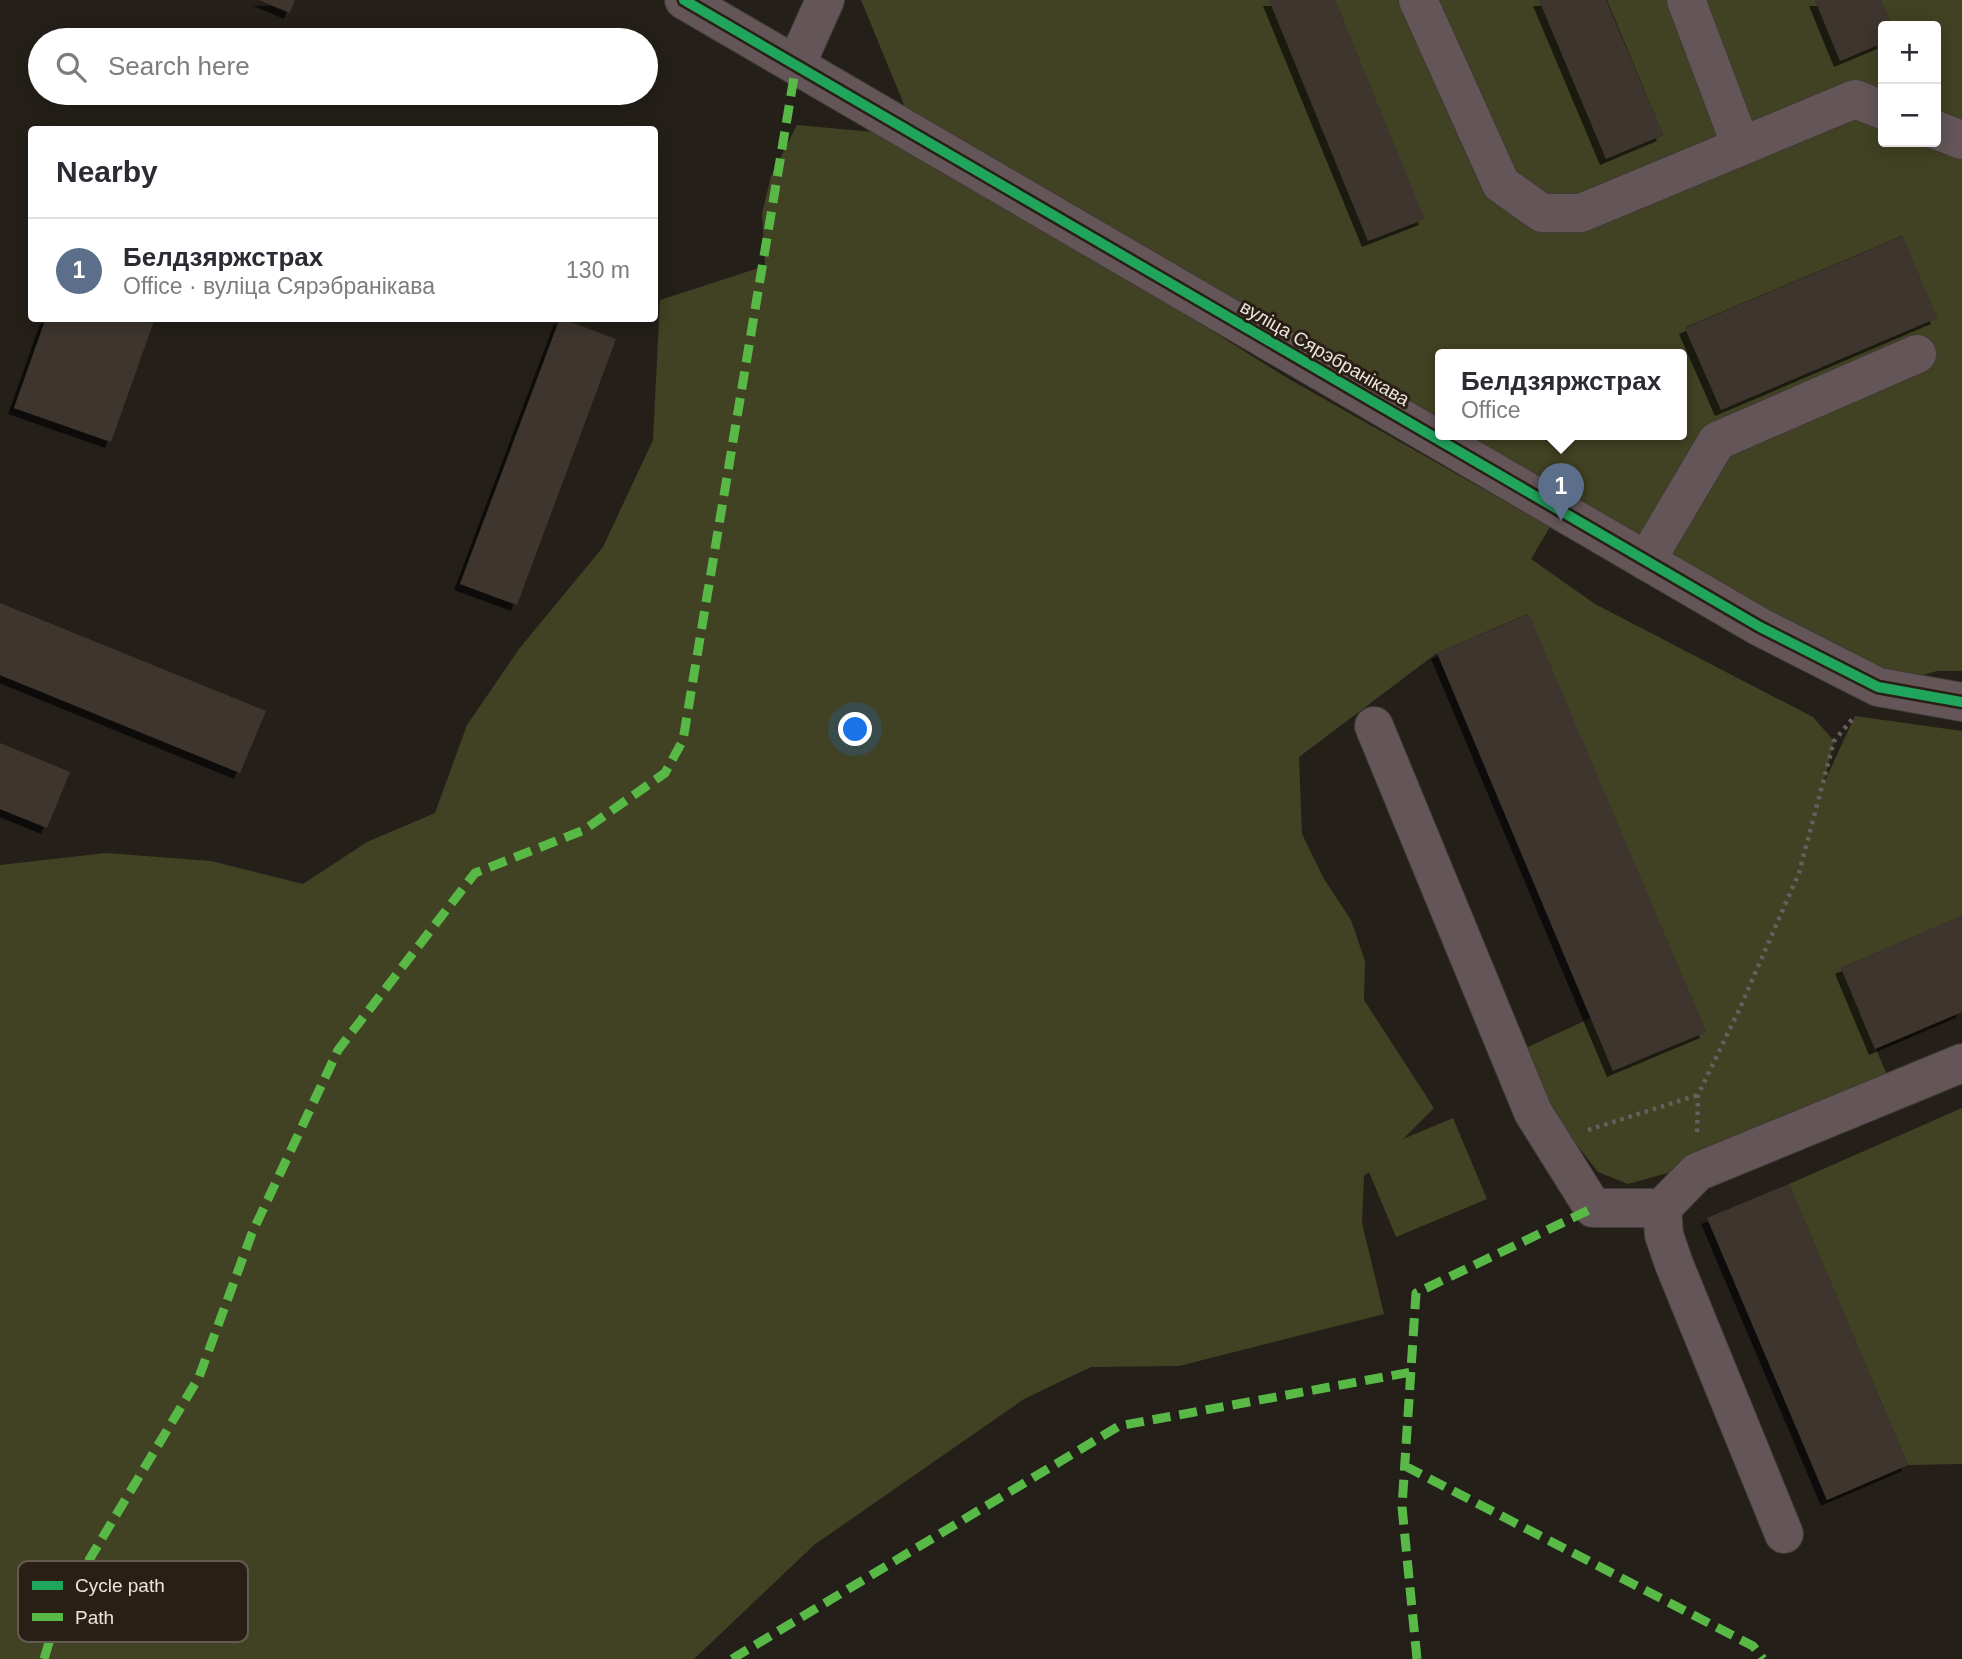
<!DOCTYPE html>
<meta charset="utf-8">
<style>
body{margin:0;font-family:Helvetica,sans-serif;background:#f7f7f7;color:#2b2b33}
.controls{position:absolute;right:21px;top:21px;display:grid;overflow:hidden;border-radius:7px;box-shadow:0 4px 18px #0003}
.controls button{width:63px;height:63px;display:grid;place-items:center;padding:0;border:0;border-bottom:2px solid #e1e1e2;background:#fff;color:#2b2b33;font:35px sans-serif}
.you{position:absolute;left:856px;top:730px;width:24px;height:24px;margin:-18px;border:5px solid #fff;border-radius:50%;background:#1a73e8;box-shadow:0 0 0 10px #1a73e833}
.badge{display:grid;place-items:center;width:46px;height:46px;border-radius:50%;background:#626061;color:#fff;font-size:23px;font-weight:700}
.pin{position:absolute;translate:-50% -58px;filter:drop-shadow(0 2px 4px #0008)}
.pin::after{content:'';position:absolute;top:37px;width:24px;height:21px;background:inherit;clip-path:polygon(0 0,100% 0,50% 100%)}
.popup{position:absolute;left:1435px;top:349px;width:252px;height:91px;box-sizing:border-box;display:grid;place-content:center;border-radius:7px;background:#fff;filter:drop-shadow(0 2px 5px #0005);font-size:23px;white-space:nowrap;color:#7c7c81}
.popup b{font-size:26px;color:#2b2b33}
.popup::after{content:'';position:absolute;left:50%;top:100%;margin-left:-14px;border:14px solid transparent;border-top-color:#fff}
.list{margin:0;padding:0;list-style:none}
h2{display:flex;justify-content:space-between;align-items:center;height:91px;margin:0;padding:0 28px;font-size:30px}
h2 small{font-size:23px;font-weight:400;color:#7c7c81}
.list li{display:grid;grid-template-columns:46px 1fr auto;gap:21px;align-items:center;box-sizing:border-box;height:105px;padding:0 28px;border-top:2px solid #e1e1e2}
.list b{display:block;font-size:26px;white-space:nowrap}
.list p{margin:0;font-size:23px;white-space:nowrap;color:#7c7c81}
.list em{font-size:23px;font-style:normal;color:#7c7c81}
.icon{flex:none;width:38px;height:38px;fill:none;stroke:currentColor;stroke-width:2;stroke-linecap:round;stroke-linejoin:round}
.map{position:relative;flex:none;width:1962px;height:1659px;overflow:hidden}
.search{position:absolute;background:#fff;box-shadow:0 4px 18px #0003;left:28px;top:28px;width:630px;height:77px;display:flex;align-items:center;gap:18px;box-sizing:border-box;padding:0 24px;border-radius:38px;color:#7c7c81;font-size:26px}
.panel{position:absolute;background:#fff;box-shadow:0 4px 18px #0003;left:28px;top:126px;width:630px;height:196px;border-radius:7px}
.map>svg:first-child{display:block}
</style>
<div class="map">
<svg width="1962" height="1659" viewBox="0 0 1962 1659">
<defs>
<filter id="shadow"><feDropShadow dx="-6" dy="6" stdDeviation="0" flood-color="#0009"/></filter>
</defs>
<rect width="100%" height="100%" fill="#241f19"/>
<path fill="#414223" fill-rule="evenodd" d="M861,0H1269L1368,241L1424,219L1335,0H1539L1606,159L1663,135L1607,0H1815L1840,61L1883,43V142H1936V26H1892L1881,0H1962V671H1937L1878,687L1161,299L1289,379L1550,527L1531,559L1595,604L1813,717L1834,741L1823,785L1855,716L1962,731V916L1841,968L1894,1091L1696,1165L1628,1184L1598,1172L1570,1136L1555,1123L1521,1050L1591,1018L1614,1071L1706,1032L1528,614L1437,653L1299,757L1302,834L1324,879L1351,920L1365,961L1364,1000L1434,1108L1403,1139L1453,1118L1487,1199L1396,1237L1369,1172L1364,1176L1362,1223L1384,1314L1179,1366L1091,1367L1024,1399L814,1545L694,1659H0V865L106,853L211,861L303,884L367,842L435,813L467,725L519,649L603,547L653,440L660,300L765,266L762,214L771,176L797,125L917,136ZM1902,236L1937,318L1721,410L1686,327ZM1440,355H1682V435H1440Z
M1962,1108V1464L1908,1465L1789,1184Z"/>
<path fill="#3e362e" filter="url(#shadow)" d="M259,0H295L290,13Z
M1269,0H1335L1425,219L1368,241Z
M1539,0H1606L1663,135L1606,159Z
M1815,0H1881L1892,26H1883V43L1840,61Z
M1903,236L1937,318L1721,410L1685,328Z
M46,318H155L111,442L14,408Z
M560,318L616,339L517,605L460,584Z
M0,603L266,711L240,773L0,675Z
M1529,614L1706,1032L1613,1071L1437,653Z
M0,743L70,772L47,828L0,809Z
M1962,916V1012L1875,1049L1841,968Z
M1789,1184L1908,1465L1827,1500L1707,1218Z"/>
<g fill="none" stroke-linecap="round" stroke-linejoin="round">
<defs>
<path id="minor" d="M684,0L1760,627L1878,687L1962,702
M1418,0L1501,184L1542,213H1581L1855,99L1883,110
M1686,0L1741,146
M796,65L825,0
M1936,130L1962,140
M1646,561L1717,441L1917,354
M1374,726L1533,1112L1593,1208H1662
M1784,1534L1674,1264L1664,1235L1662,1208L1697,1172L1962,1063"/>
</defs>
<use href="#minor" stroke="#3f3b35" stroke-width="40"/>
<path stroke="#675e5d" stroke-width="4.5" stroke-dasharray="3.5 5" stroke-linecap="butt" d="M1588,1130L1698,1095
M1697,1132L1698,1095L1739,1010L1799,873L1834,741L1854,717"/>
<use href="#minor" stroke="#645658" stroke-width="38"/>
<path stroke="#58b947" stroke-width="9" stroke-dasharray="18 9" stroke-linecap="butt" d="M1405,1466L1753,1646L1763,1659
M44,1659L59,1610L199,1377L252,1233L338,1050L475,873L584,830L665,773L683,740L796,65
M732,1659L1119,1426L1411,1372
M1417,1659L1402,1507L1416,1293L1593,1208"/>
<defs>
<path id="cycleway" d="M684,0L1760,627L1878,687L1962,702"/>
</defs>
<use href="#cycleway" stroke="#291f14" stroke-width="15"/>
<use href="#cycleway" stroke="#20a55d" stroke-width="10"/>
</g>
<g text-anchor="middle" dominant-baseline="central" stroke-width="6" stroke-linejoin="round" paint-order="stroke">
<g font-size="19" fill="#ece5de" stroke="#291f14">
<text transform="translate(1325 353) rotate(30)">вуліца Сярэбранікава</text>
</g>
</g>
<rect x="18" y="1561" width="230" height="81" rx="10" fill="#291f14" stroke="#645a51" stroke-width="2"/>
<rect x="32" y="1581" width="31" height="9" fill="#20a55d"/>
<rect x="32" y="1613" width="31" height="8" fill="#58b947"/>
<g font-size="19" fill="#ece5de">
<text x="75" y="1592">Cycle path</text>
<text x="75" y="1624">Path</text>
</g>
</svg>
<div class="controls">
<button>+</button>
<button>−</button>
</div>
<div class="you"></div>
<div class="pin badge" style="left:1561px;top:521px;background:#5c6f8a">1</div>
<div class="popup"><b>Белдзяржстрах</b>Office</div>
<div class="search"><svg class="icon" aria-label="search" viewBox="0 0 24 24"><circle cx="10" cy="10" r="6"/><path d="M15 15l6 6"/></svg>Search here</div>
<section class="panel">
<h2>Nearby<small></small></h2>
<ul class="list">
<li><span class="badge" style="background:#5c6f8a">1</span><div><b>Белдзяржстрах</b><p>Office · вуліца Сярэбранікава</p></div><em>130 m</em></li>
</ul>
</section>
</div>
